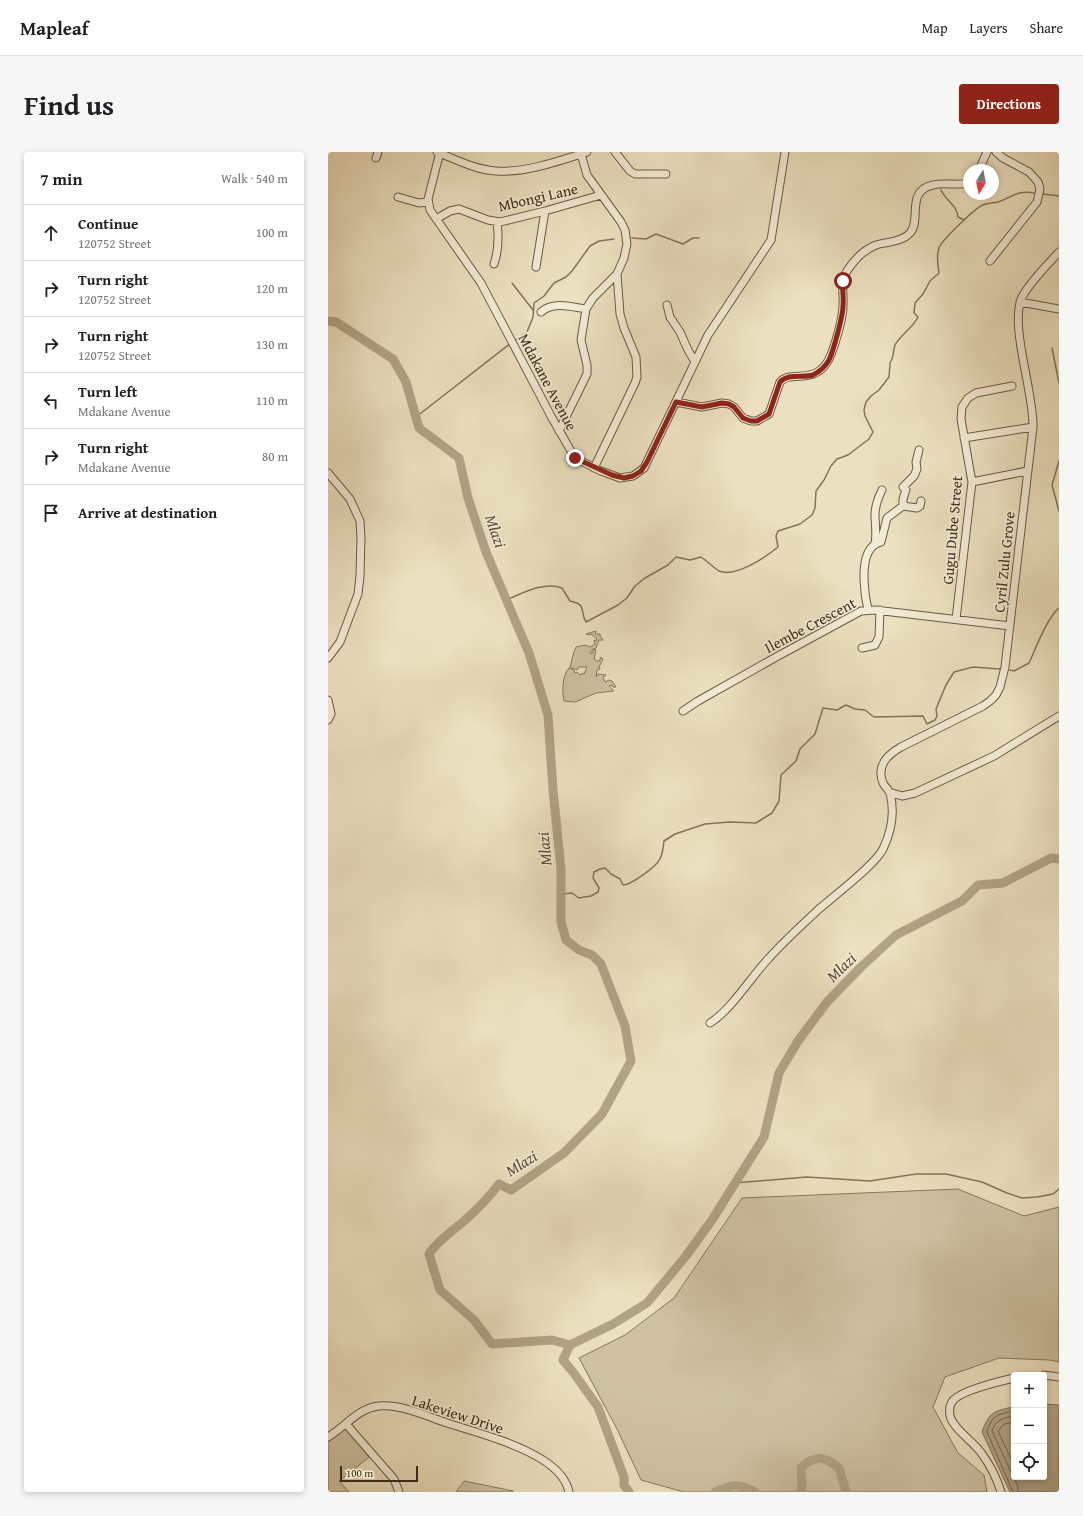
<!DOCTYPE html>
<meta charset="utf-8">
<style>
body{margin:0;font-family:"Gentium Book Plus",serif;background:#f6f6f6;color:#202124}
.controls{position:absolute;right:12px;bottom:12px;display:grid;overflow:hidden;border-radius:4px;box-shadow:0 2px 6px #0003}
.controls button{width:36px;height:36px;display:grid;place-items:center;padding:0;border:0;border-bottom:1px solid #e0e0e0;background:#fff;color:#202124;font:20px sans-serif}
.compass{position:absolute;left:635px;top:12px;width:36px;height:36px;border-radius:50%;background:#fff;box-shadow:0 2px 6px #0003;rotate:190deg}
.scale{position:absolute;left:12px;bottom:10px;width:78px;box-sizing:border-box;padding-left:4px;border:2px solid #402d18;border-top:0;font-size:11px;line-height:14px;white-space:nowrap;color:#402d18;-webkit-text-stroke:3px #f2ebd5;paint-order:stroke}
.stop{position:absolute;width:12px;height:12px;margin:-9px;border:3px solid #8f2418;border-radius:50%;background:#fff}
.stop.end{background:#8f2418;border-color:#fff;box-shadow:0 1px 4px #0008}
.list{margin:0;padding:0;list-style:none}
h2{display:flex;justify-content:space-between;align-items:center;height:52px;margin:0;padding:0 16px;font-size:17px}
h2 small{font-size:13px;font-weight:400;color:#757577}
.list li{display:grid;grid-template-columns:26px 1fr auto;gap:12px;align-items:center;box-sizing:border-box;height:56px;padding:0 16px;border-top:1px solid #e0e0e0}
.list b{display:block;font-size:15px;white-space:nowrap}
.list p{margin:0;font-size:13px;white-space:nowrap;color:#757577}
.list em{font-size:13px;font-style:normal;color:#757577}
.icon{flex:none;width:22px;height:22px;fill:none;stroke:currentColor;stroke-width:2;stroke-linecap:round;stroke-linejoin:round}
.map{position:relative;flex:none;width:731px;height:1340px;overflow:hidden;border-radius:4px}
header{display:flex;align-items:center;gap:24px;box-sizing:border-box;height:56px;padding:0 20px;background:#fff;border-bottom:1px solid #e0e0e0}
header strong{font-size:19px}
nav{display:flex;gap:22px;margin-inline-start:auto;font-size:14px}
.intro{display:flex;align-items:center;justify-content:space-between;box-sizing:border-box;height:96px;padding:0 24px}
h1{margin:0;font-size:28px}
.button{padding:10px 18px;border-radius:4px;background:#8f2418;color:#fff;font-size:14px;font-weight:700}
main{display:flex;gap:24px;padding:0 24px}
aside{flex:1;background:#fff;border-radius:4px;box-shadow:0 2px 6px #0003}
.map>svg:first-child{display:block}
</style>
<header>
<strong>Mapleaf</strong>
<nav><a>Map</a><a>Layers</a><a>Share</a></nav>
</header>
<div class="intro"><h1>Find us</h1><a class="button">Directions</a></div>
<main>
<aside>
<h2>7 min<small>Walk · 540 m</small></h2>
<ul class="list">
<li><svg class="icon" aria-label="ahead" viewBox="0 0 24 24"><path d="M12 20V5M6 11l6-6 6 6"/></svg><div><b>Continue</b><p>120752 Street</p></div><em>100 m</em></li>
<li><svg class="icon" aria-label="right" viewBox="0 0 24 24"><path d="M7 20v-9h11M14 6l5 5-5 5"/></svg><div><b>Turn right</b><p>120752 Street</p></div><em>120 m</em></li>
<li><svg class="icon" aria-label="right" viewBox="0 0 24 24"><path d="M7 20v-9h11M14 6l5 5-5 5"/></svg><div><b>Turn right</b><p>120752 Street</p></div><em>130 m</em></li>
<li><svg class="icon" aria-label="left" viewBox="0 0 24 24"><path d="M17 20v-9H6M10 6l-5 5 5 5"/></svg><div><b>Turn left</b><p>Mdakane Avenue</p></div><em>110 m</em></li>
<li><svg class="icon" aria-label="right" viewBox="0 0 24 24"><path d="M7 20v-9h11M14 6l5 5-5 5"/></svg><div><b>Turn right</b><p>Mdakane Avenue</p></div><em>80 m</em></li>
<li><svg class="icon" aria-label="arrive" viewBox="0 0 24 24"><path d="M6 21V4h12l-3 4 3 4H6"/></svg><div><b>Arrive at destination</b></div></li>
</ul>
</aside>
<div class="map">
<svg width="731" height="1340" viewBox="0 0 731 1340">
<rect width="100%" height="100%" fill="#ebe0bf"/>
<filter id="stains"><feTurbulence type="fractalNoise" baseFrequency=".005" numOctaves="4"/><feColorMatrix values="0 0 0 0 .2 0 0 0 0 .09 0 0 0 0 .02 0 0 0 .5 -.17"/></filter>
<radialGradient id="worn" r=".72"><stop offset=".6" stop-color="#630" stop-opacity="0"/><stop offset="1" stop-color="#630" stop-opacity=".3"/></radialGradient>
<path fill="#cec2a3" stroke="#87785e" d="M268,479L267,482H272V484L275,488H271L268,496L265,497L262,501L264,502L266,497L268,498L266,507L269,509H271L273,505L275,507L271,515L272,517L269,518L268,525L270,522L278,523L275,525L277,530L281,528L284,529L288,535H285L284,533L281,534L286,539L268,541L247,550L236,549C234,539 234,524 241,516L246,518L247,521L249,520L252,523L255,521L256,522L259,515H251L249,518L242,515C244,509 245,500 248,495L257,493L262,495L267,492L266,488L268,489L269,487L263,482L261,483L258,482Z
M630,1037L696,1064L731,1055V1210L722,1208L671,1206L617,1225L605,1255L630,1301L656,1323L659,1340H356L313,1328L289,1277L251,1206L297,1183L346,1146L414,1046Z
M18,1272L45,1302L11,1329L21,1340H0V1285Z
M136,1329L185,1339L184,1340H128Z"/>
<path fill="#b1a386" stroke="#84745a" d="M716,1252L731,1253V1340H682L654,1280C660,1261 667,1258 686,1255V1325H716Z"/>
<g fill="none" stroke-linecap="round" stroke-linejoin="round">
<path stroke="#78684f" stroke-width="1" d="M686,1264C675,1266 667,1268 664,1279L690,1335V1340
M686,1270L676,1272L670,1279L686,1313
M685,1340L659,1280C663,1263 671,1262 686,1259"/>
<path stroke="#84745a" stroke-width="1.5" d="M613,38C618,49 629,53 630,65L636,68
M715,42L731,44
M304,86L318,87L328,82L355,92L365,86H371
M184,131L205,158
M186,189L199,180L205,165L206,151L216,144L226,131L238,125L244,119L262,94L271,89L286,87
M724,196L731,231
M562,211C566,205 565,199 567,193C572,183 585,176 590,165L586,161L587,151L595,142L602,129L611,121C610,114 608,103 611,96C613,89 647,56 655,53C660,51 666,51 670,50C684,45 690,38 706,41
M88,265L183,191
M731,309L724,333L731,359
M178,448C195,441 216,429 234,436L242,449C260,453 251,458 258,470L290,453L299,446L307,434L317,426L340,413L348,405L362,408L373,405C379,409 385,415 391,419C407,426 438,405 450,395L448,384L450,379L472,372L484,363L487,356L488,339L496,328L503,314L509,307L520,303L541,287L545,280L537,264L536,258L538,250L543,244L551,238L561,225L562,212
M682,518L686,519L701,511C708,496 719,466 731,456
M233,742L244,741L251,746L263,744L270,740L271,736L265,726L266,720L272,717L277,716L283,722L292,727L295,733C303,733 324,717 330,710C335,704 335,696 336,689L347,682L377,672L402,670L428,671L444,661L451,649L453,623L468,609L472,597L487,582L495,556L509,558L518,553L527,557L537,558L546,565L595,564L599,572L607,568L609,564L608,557L618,533L626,520L645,515L672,517
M407,1031L479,1025L542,1029L588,1022H618L654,1030L679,1041L694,1046L709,1045L725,1042L731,1037"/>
<path stroke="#b1a386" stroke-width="9" d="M0,169L8,170L65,207L78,230L91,276L131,306L140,346L158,400L201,501L220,563L225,638L233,717V770L238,788L251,798L264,803L273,812L297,874L303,909L274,962L236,1001L183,1038L171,1032C161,1045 150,1057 137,1068C124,1080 111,1087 101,1102L112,1138L146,1168L164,1192L224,1188L242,1193L285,1172L319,1151L358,1104L384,1068L436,985L451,921L470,889L499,850L533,815L568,783L634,749L650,733L675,731L723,706L731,707
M242,1193L235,1208L245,1220L270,1255L296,1325V1333L301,1340
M387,1340C405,1332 409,1331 427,1340
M473,1340L474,1330L473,1316L481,1309L492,1306L501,1309L511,1316L518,1340"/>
<defs>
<path id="minor" d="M109,0C127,7 148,18 168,19C197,21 231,9 259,0
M112,0L100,47L102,58L153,131L224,266L247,306L273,319L292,326L305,324L316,316L380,183L443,88L457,0
M287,0L302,19L307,22H338
M253,2L259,23L293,70L297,78L299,92L296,106L289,122L292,162L296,176L308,205L309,225L307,231L266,316
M48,6L50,0
M651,18L659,0
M70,45L91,51L100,50
M108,67L122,59L131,57L160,68L172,70L217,59L273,43
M662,109L709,50L712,37L710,30L701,20L675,6L668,0
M166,112C171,97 171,85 169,70
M208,115L217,59
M692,150L731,157
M339,153L342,165L352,180L360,198L367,210
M213,160C226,149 243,155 258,157
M348,250L374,255L394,251L401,252L406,255L415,266L423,269H429L441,262L452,230C463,218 484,232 498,212C505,203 515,166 515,154C516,143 512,129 519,119C526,108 535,98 548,93C558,90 574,90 582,81C594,68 577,39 605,33C617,30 629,34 641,31
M231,279L259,222V213L253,188L258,157L265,146L289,122
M636,286L705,275
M0,321L22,347L32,369L33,385L32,424L30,442L12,490L0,506
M644,330L699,319
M575,354V347L578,338L575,335L586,324L589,317L588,310L591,298
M547,392C549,382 547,373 547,363C547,354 550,346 554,338
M540,458C539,451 537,445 537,439C535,423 534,394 553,390L559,366L575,354L589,356L592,354L593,349
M628,467L644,330L633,267L634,255L640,246L648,241L684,234
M534,496L547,493L551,485L552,458
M0,548L3,562L0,568
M355,559L370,549L450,504L533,459L547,458L682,474
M561,640L574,644L587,641L666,604L731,564
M382,871C403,858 423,825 441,806C456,789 474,773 491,757C506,744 547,713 555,697C563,680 567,660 562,641C561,638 557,635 555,631C548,614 559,603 573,595L655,554L662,549L668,543L672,535L677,515L705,275C706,240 681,173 694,145C702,130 719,113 731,100
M716,1223L731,1225
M18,1272L66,1327L71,1340
M0,1285C17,1275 30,1256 51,1254C73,1252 98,1264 119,1271C150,1281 186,1290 215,1308C226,1315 238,1326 241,1340
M673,1340C669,1327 662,1313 654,1302C646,1290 629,1280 623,1267C621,1262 621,1254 624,1250C630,1239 673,1229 686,1226"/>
</defs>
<use href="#minor" stroke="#6b5a42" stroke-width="9"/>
<use href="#minor" stroke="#f2ebd5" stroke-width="7"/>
</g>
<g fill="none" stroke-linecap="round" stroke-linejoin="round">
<path stroke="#8f2418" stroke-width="5" d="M247,306L284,323L296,326L305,324L313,319L319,310L348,250L374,255L394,251L401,252L406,255L415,266L423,269H429L441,262L452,230C460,221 474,226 485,223C491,220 497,215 501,208C505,200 515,164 515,154C516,146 514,137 515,129"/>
</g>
<g text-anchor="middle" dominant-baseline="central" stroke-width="3.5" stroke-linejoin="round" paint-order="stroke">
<g font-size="15" fill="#402d18" stroke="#f2ebd5">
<text transform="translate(210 45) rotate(-13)">Mbongi Lane</text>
<text transform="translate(220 230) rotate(62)">Mdakane Avenue</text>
<text transform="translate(624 378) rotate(-85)">Gugu Dube Street</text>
<text transform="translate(676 410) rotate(-84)">Cyril Zulu Grove</text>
<text transform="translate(482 473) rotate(-28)">Ilembe Crescent</text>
<text transform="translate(130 1262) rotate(18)">Lakeview Drive</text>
</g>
<g font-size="16" font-style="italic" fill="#5c4a34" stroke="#f2ebd5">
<text transform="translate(168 379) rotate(71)">Mlazi</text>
<text transform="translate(216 697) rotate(-95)">Mlazi</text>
<text transform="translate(513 815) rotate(-44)">Mlazi</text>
<text transform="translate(193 1011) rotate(-32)">Mlazi</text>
</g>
</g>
<rect width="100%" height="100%" filter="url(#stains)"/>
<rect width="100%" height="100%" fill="url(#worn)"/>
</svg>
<div class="controls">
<button>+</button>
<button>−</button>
<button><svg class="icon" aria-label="locate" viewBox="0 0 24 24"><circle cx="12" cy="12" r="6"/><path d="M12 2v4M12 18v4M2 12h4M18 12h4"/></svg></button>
</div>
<svg class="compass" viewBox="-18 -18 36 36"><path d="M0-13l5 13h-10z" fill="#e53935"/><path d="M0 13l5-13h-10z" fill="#757577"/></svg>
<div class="scale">100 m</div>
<div class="stop" style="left:515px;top:129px"></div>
<div class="stop end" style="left:247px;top:306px"></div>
</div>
</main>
